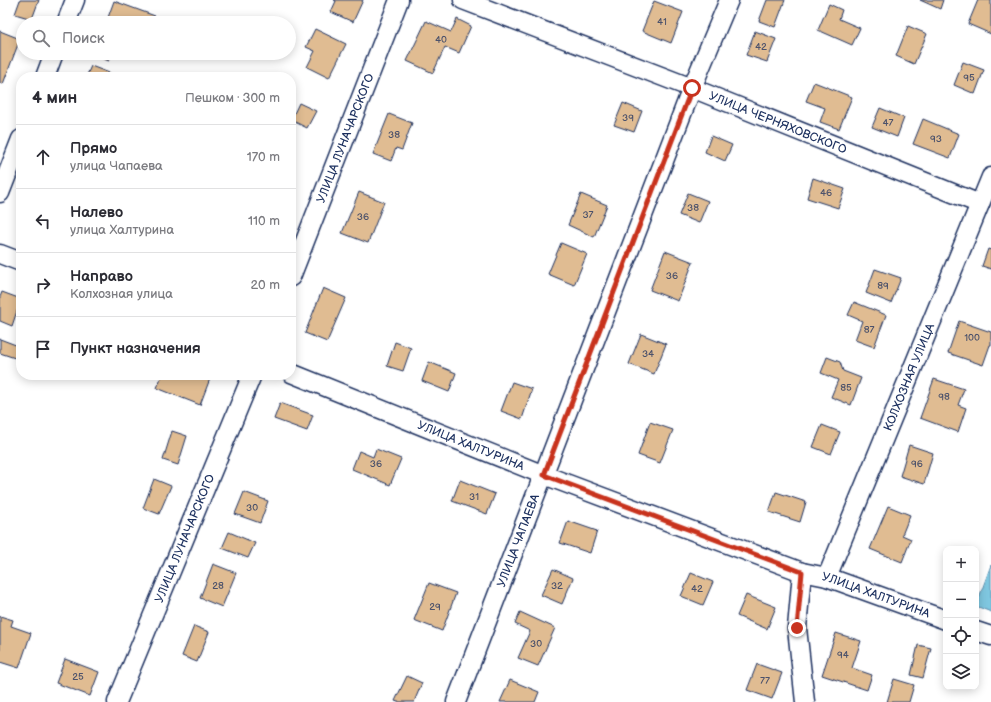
<!DOCTYPE html>
<html lang="ru">
<meta charset="utf-8">
<style>
body{margin:0;font-family:"Balsamiq Sans",sans-serif;background:#f2f2f3;color:#2b2b33}
.controls{position:absolute;right:12px;bottom:12px;display:grid;overflow:hidden;border-radius:8px;box-shadow:0 2px 10px #0003}
.controls button{width:36px;height:36px;display:grid;place-items:center;padding:0;border:0;border-bottom:1px solid #e1e1e2;background:#fff;color:#2b2b33;font:20px sans-serif}
.stop{position:absolute;width:12px;height:12px;margin:-9px;border:3px solid #c8321e;border-radius:50%;background:#fff}
.stop.end{background:#c8321e;border-color:#fff;box-shadow:0 1px 4px #0008}
.list{margin:0;padding:0;list-style:none}
h2{display:flex;justify-content:space-between;align-items:center;height:52px;margin:0;padding:0 16px;font-size:17px}
h2 small{font-size:13px;font-weight:400;color:#7c7c81}
.list li{display:grid;grid-template-columns:26px 1fr auto;gap:12px;align-items:center;box-sizing:border-box;height:64px;padding:0 16px;border-top:1px solid #e1e1e2}
.list b{display:block;font-size:15px;white-space:nowrap}
.list p{margin:0;font-size:13px;white-space:nowrap;color:#7c7c81}
.list em{font-size:13px;font-style:normal;color:#7c7c81}
.icon{flex:none;width:22px;height:22px;fill:none;stroke:currentColor;stroke-width:2;stroke-linecap:round;stroke-linejoin:round}
.map{position:relative;flex:none;width:991px;height:702px;overflow:hidden}
.search{position:absolute;background:#fff;box-shadow:0 2px 10px #0003;left:16px;top:16px;width:280px;height:44px;display:flex;align-items:center;gap:10px;box-sizing:border-box;padding:0 14px;border-radius:22px;color:#7c7c81;font-size:15px}
.panel{position:absolute;background:#fff;box-shadow:0 2px 10px #0003;left:16px;top:72px;width:280px;height:308px;border-radius:16px}
.map>svg:first-child{display:block}
</style>
<div class="map">
<svg width="991" height="702" viewBox="0 0 991 702">
<rect width="100%" height="100%" fill="#fff"/>
<filter id="ink" filterUnits="userSpaceOnUse"><feTurbulence type="fractalNoise" baseFrequency=".025" numOctaves="2"/><feDisplacementMap in="SourceGraphic" scale="8" xChannelSelector="R" yChannelSelector="G"/><feConvolveMatrix kernelMatrix="1 2 1 2 8 2 1 2 1" color-interpolation-filters="sRGB"/></filter>
<g filter="url(#ink)">
<path fill="#7fc7e0" stroke="#578aac" d="M991,565V612L976,606Z"/>
<path fill="#e0bc92" stroke="#1b2f5e" d="M20,0H39L32,19L15,14Z
M334,0H363L353,22L331,12L336,1Z
M767,0H785L775,27L759,21Z
M920,0H943L940,9Z
M978,0H991V34L968,24Z
M114,1L155,16L152,23H106Z
M654,1L683,12L671,43L642,31Z
M829,4L842,10L839,19L860,28L852,45L818,30Z
M457,19L471,26L459,53L445,47L433,73L407,61L426,21L451,32Z
M908,26L927,34L914,64L896,56Z
M315,29L346,44L329,78L307,67L315,51L306,47Z
M0,31L20,39L3,84L0,83Z
M755,31L776,39L767,62L746,55Z
M94,53H112L109,61L93,55Z
M963,62L984,70L975,94L954,85Z
M91,66L120,77H86Z
M814,82L852,97L839,129L820,122L825,108L806,101Z
M299,103L316,111L307,128L291,120Z
M623,103L642,111L634,132L614,125Z
M880,108L904,118L897,137L872,127Z
M389,114L412,123L402,150L396,148L391,161L373,154Z
M923,119L959,134L950,158L913,144Z
M711,136L732,145L725,161L705,152Z
M813,178L845,189L838,208L807,198Z
M359,192L384,202L368,243L342,233Z
M688,193L708,201L699,223L679,215Z
M581,194L607,205L594,237L568,225Z
M561,243L587,254L574,285L548,274Z
M988,249L991,250V269L982,266Z
M665,251L693,262L678,301L650,290Z
M875,269L901,278L891,303L866,293Z
M323,288L346,298L327,342L305,333Z
M2,292L21,299L12,326L0,321V297Z
M854,302L886,315L874,347L855,340L862,321L848,315Z
M959,321L991,332V345H990L983,365L948,353Z
M641,334L666,344L654,374L629,364Z
M0,339L21,347V360L0,353Z
M395,342L411,348L403,371L387,366Z
M827,357L840,362L843,371L861,378L851,405L831,397L838,380L821,373Z
M429,362L456,373L449,392L422,381Z
M162,375H209L211,376L200,405L157,388Z
M934,379L964,389L958,405L966,408L958,432L920,418Z
M512,382L532,389L522,419L501,411Z
M280,403L313,415L307,431L274,419Z
M650,422L673,430L660,463L638,455Z
M822,425L840,432L831,454L813,447Z
M172,431L187,436L178,465L163,460Z
M909,445L933,453L924,484L900,476Z
M376,449L401,459L390,485L352,469L359,451L373,457Z
M154,479L171,486L159,514L143,508Z
M460,480L495,494L487,514L452,501Z
M244,492L268,501L260,523L235,514Z
M776,492L806,502L800,522L769,512Z
M888,506L910,515L902,535L911,539L902,562L870,549Z
M568,521L597,531L590,553L560,543Z
M229,532L255,543L248,558L222,548Z
M213,564L236,573L222,607L200,598Z
M553,569L573,578L562,604L541,595Z
M691,573L713,582L703,605L681,596Z
M429,583L456,593L442,631L414,620Z
M746,595L776,607L767,629L737,616Z
M520,612L555,628L538,666L518,658L530,631L515,624Z
M0,616L13,620L11,626L31,633L19,668L0,662Z
M194,626L209,632L197,662L182,656Z
M836,633L861,641L852,668L872,675L867,690L822,675Z
M918,645L931,648L923,678L911,675Z
M65,659L99,672L90,696L56,683Z
M757,664L782,673L772,699L747,690Z
M407,676L422,683L414,702H398L395,701Z
M894,679L914,685L909,702H887Z
M510,680L539,692L535,702H500Z"/>
<g fill="none" stroke-linecap="round" stroke-linejoin="round">
<defs>
<g id="street">
<path id="s1" d="M463,0L692,88L980,204"/>
<path d="M66,23L75,0"/>
<path d="M45,77L54,53"/>
<path d="M0,193L21,139"/>
<path d="M0,254L21,262"/>
<path id="s2" d="M291,277L399,0"/>
<path id="s3" d="M291,373L544,475L802,572L827,577L946,620"/>
<path d="M802,572L797,628L805,702"/>
<path id="s4" d="M827,577L991,177"/>
<path d="M976,631L991,636"/>
<path id="s5" d="M117,702L252,375"/>
<path id="s6" d="M456,702L692,88L729,0"/>
</g>
</defs>
<use href="#street" stroke="#1b2f5e" stroke-width="21"/>
<use href="#street" stroke="#fff" stroke-width="18"/>
</g>
</g>
<g fill="none" stroke-linecap="round" stroke-linejoin="round" filter="url(#ink)">
<path stroke="#c8321e" stroke-width="5" d="M692,88L544,475L802,572L797,628"/>
</g>
<g text-anchor="middle" dominant-baseline="central" stroke-width="4" stroke-linejoin="round" paint-order="stroke">
<g font-size="10" fill="#4c526b">
<text x="662" y="22">41</text>
<text x="441" y="40">40</text>
<text x="761" y="47">42</text>
<text x="969" y="78">95</text>
<text x="628" y="118">39</text>
<text x="888" y="123">47</text>
<text x="394" y="135">38</text>
<text x="936" y="139">93</text>
<text x="826" y="193">46</text>
<text x="693" y="208">38</text>
<text x="588" y="215">37</text>
<text x="363" y="217">36</text>
<text x="672" y="276">36</text>
<text x="883" y="286">89</text>
<text x="869" y="330">87</text>
<text x="972" y="338">100</text>
<text x="648" y="354">34</text>
<text x="846" y="388">85</text>
<text x="944" y="397">98</text>
<text x="376" y="464">36</text>
<text x="917" y="464">96</text>
<text x="474" y="497">31</text>
<text x="252" y="508">30</text>
<text x="218" y="586">28</text>
<text x="557" y="586">32</text>
<text x="697" y="589">42</text>
<text x="435" y="607">29</text>
<text x="536" y="644">30</text>
<text x="843" y="655">94</text>
<text x="78" y="677">25</text>
<text x="765" y="681">77</text>
</g>
<g font-size="12" fill="#1b2f5e" stroke="#fff">
<text stroke="none"><textPath href="#s1" startOffset="338">УЛИЦА ЧЕРНЯХОВСКОГО</textPath></text>
<text stroke="none"><textPath href="#s2" startOffset="149">УЛИЦА ЛУНАЧАРСКОГО</textPath></text>
<text stroke="none"><textPath href="#s4" startOffset="216">КОЛХОЗНАЯ УЛИЦА</textPath></text>
<text stroke="none"><textPath href="#s3" startOffset="194">УЛИЦА ХАЛТУРИНА</textPath></text>
<text stroke="none"><textPath href="#s5" startOffset="177">УЛИЦА ЛУНАЧАРСКОГО</textPath></text>
<text stroke="none"><textPath href="#s6" startOffset="173">УЛИЦА ЧАПАЕВА</textPath></text>
<text stroke="none"><textPath href="#s3" startOffset="626">УЛИЦА ХАЛТУРИНА</textPath></text>
</g>
</g>
</svg>
<div class="controls">
<button>+</button>
<button>−</button>
<button><svg class="icon" aria-label="locate" viewBox="0 0 24 24"><circle cx="12" cy="12" r="6"/><path d="M12 2v4M12 18v4M2 12h4M18 12h4"/></svg></button>
<button><svg class="icon" aria-label="layers" viewBox="0 0 24 24"><path d="M12 4l9 5-9 5-9-5zM3 14l9 5 9-5"/></svg></button>
</div>
<div class="stop" style="left:692px;top:88px"></div>
<div class="stop end" style="left:797px;top:628px"></div>
<div class="search"><svg class="icon" aria-label="search" viewBox="0 0 24 24"><circle cx="10" cy="10" r="6"/><path d="M15 15l6 6"/></svg>Поиск</div>
<section class="panel">
<h2>4 мин<small>Пешком · 300 m</small></h2>
<ul class="list">
<li><svg class="icon" aria-label="ahead" viewBox="0 0 24 24"><path d="M12 20V5M6 11l6-6 6 6"/></svg><div><b>Прямо</b><p>улица Чапаева</p></div><em>170 m</em></li>
<li><svg class="icon" aria-label="left" viewBox="0 0 24 24"><path d="M17 20v-9H6M10 6l-5 5 5 5"/></svg><div><b>Налево</b><p>улица Халтурина</p></div><em>110 m</em></li>
<li><svg class="icon" aria-label="right" viewBox="0 0 24 24"><path d="M7 20v-9h11M14 6l5 5-5 5"/></svg><div><b>Направо</b><p>Колхозная улица</p></div><em>20 m</em></li>
<li><svg class="icon" aria-label="arrive" viewBox="0 0 24 24"><path d="M6 21V4h12l-3 4 3 4H6"/></svg><div><b>Пункт назначения</b></div></li>
</ul>
</section>
</div>
